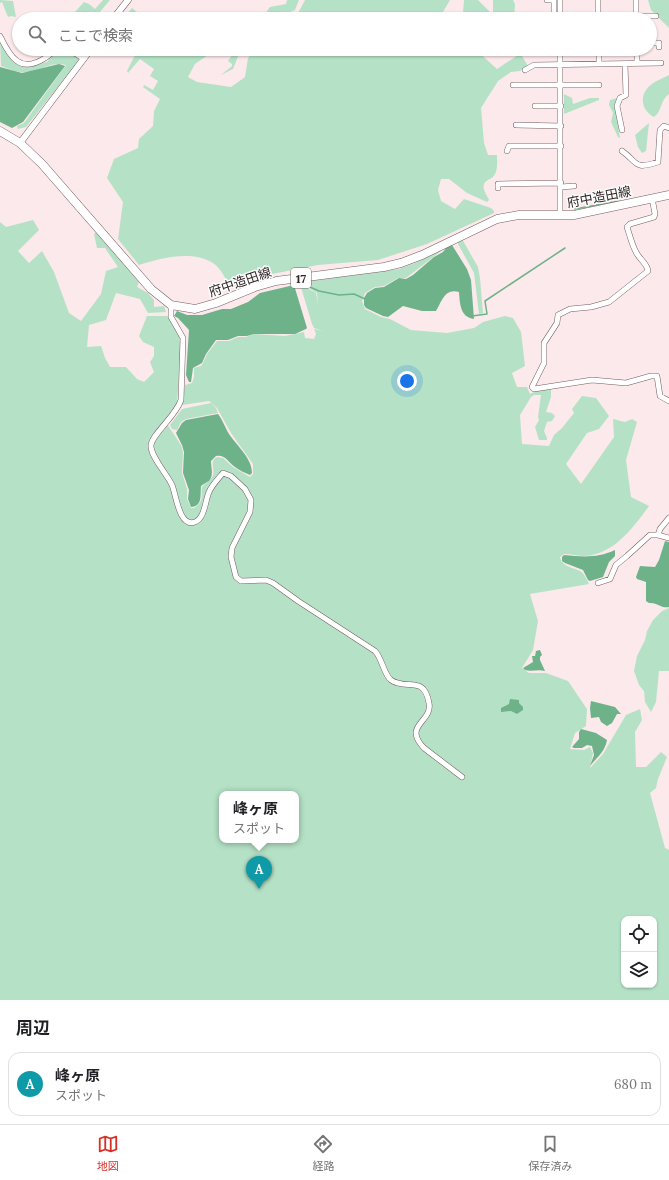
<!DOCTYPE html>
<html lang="ja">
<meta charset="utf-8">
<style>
body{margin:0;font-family:Lora,"Noto Sans JP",serif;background:#f2f2f2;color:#202124}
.controls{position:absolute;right:12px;bottom:12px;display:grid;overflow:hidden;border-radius:8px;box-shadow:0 1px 3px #0004}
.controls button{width:36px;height:36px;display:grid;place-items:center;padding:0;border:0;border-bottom:1px solid #e0e0e0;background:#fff;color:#202124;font:20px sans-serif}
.you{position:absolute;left:407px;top:381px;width:14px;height:14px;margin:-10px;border:3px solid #fff;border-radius:50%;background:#1a73e8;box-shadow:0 0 0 6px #1a73e833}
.badge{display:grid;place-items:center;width:26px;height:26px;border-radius:50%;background:#d93025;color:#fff;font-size:13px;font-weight:700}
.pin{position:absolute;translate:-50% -33px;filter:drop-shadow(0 1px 2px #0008)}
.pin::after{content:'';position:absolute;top:21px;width:14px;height:12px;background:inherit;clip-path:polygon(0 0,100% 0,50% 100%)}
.popup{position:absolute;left:219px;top:791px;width:80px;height:52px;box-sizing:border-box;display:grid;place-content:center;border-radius:8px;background:#fff;filter:drop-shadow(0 1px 3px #0005);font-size:13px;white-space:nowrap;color:#757577}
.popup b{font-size:15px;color:#202124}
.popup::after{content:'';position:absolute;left:50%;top:100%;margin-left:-8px;border:8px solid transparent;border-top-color:#fff}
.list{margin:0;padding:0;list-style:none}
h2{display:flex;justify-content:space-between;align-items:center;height:52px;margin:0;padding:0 16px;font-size:17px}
h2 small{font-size:13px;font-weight:400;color:#757577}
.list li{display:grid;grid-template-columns:26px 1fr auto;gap:12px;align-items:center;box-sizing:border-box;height:64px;margin:0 8px 8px;padding:0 8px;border:1px solid #e0e0e0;border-radius:12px}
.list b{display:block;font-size:15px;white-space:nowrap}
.list p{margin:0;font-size:13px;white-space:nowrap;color:#757577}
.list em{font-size:13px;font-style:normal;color:#757577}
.icon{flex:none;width:22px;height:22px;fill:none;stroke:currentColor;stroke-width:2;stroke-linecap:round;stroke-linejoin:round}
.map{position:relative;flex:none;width:669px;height:1000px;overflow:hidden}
.search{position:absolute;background:#fff;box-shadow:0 1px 3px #0004;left:12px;right:12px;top:12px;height:44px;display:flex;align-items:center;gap:10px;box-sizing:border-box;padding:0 14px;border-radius:22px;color:#757577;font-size:15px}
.sheet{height:124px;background:#fff}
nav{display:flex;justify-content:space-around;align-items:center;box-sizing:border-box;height:56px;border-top:1px solid #e0e0e0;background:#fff;font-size:11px;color:#757577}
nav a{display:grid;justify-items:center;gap:2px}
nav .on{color:#d93025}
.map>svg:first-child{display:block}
</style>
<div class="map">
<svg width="669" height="1000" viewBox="0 0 669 1000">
<rect width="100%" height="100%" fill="#fce9eb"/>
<path fill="#b5e2c6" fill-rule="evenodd" d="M0,0L13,1L16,17L11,16L8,17L2,2L0,3Z
M103,0H110L94,19H72L74,13L84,2L89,4L95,9Z
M287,0H299L295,10L279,16H271L269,19H264V15L270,7L286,4Z
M305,0H450L439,19H292L297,15Z
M464,0H478L493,15V0H513L515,4L514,19H465L463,12Z
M648,0H669V28L651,10Z
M132,8L146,19H122Z
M0,41L10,58L18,65L30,66L47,62L57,51L66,50L81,58L26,127L18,129L17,126L24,123L66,65C52,61 40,71 26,72C17,73 9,69 1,66Z
M130,49H208V55L195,64L188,77L197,82L231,87L245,77L248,58L256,49H475L497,69L518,55L522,56L528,66L520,71L511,72L498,81L481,108L484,143L488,155H497C497,160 498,169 495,174C493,178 491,178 488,180C479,185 486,193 489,200L487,202L467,193L449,179H441L438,190L441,201L455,209L464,199L491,208L494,211V213L427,244L378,260L318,265L267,275L231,288C226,280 221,268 213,263C191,250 162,258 139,265L118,239L123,202L107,178L114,159L138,148L139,139L153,126L154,111L160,99L143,87L144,85L153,90L158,81L150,76L154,69L140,59L128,73L127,71L135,55Z
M236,49H241L233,69L221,75L232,66V64L228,61Z
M669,75V94C660,100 662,112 654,117C640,110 639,93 652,84C657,80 664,78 669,75Z
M564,94L572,98L573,104L590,98H599V100L564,114Z
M617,98L615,106L620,138L618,137L611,122L613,113L609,105L610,100Z
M649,123L646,151L642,153L638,147L635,135Z
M33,220L39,230L18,251L29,263L42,251L54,272L69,313L81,321L101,294L106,271L118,267L105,248H97L94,234L96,232L139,282L137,287L148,293L154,300V307L164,306L166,312L148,313L140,299L116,293L106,320L89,325L87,347L101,346L105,358L110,367H126L137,379L144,382L154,372L150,362L154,356V347L143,342L139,336L147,316H168L179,336L181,344L177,405L165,421L181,445L183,452L182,473L187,489V499L191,508H194C204,501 201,497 202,487C206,482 211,481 213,475C215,468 209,461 217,457L223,458L233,467L250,477L253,474V464L231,433L217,408L209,401L182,405L185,385L192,383L194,377V368L201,366L203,363L207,354L217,341H229L238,337H246L254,334L285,336L304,332L305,338L314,339L316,334L314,329L323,331L314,328L312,324L300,284L316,293L318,304L317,293L302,284L303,282L399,269L415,263L445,248L406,278H398L384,286L375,287L365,293L362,301L365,309L381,317L390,319L411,330L447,333L474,328L483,322L505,316L513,318L521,332L525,366L512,373L517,387H527L530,394L536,391L551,389V397L546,412L552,413L555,416L552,421L547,422L544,431L547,438V440H539L535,427L539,420L538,417L541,395H534L531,397L520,415L522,444L549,446L554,435L562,428L574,413L572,409L582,396L596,398L609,416L599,429L587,433L566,464L581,484L614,437L613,419L625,422L632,419L637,422L626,460L631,497L649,506C633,528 614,554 585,556C578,556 571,554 564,554L560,557C562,567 572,567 580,571C584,573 587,580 589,584L530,594L538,621L533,650L522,668L529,673H546L568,681L587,709L586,726L575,733L570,749L584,750L590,747L593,753L590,768L603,754L626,715L640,709L642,720L635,732L636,767H646L661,752L667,757L658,779L656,788L650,793L665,848L669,850V1000H0V222L6,227ZM222,794H296V840H222ZM624,919H654V985H624Z
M462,239L478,267L480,278L483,313L479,314L474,273L458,244V241Z
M211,403L216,408L218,413L186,419L181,422L177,430L172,429L170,425L182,409Z
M669,608V671H659L656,702L651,712L645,702L644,691L639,685L634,671L637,656L645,640L647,631L653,620L662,611Z"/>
<path fill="#6eb28a" d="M59,64L65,66L23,122L12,128L0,122V67L22,73Z
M452,245L467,269L471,280L474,319C460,317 460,304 459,292C444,288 442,302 436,311H422L403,306L388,317L383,316L366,308L364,305V298L367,293L375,288L384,287L399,278L406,279L413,275L434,257L443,252L446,248Z
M294,285L307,328L306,329L295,334H254L247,336H238L228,340H216L206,354L202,363L193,368L191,382H189L186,375L189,330L178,318L174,316L177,311L187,315H202L222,309H231L248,302L260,293Z
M218,414C223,421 225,427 229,434C237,446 252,458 252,473L250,475C245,473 239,470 235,467C229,463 225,454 216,456L211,461C211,468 214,475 209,481C206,483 203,484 201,486C200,495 203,506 191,507L188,499L189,490L183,473L184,452L182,445L176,433L182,423L186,420Z
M665,541L669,542V607C661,609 658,602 649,603L646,601V582L637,579L636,577L640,566L655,567L659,560Z
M615,550V556L609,562L603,577L590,581L588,580L583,570L565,563L562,561V557L564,555C583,557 598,558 615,550Z
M540,650L542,655L540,657V660L545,671C538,669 532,672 525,670L523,668L533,662L532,656H535L536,651Z
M510,699L519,700V703L523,707V710L517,714L511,711L501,712V708L509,704Z
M591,701L615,707L621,714H617L612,723L607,726L601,722L599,717L591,718L590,708Z
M581,729L596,733L607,740C605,752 597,757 590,766L594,755L592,746L587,745L582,748H574L572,747L579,739V732Z"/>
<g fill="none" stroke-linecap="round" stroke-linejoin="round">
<path stroke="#6eb28a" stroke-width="1.5" d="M575,209L619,201
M293,286L301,283L319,291L339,295L354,294L365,299
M472,316L487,314L485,301L565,248"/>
<defs>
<path id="minor" d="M547,0H554V12L559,19
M560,0V19
M598,0V19
M636,0V18
M636,16H656
M0,36C10,57 20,74 45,58C50,55 53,51 58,49
M650,43H659V47
M68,49L84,59
M560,49V216
M599,49V64
M637,49V63
M525,70L534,65L661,63
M513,85H599
M535,106H561
M516,125L561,126
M622,130L617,106L620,98L626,95L625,64
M507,151L509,146H561
M622,151C639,163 633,170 658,162L660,130L664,126L669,128
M561,187L574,186
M498,188V184L561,183
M652,198L655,214L654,217L630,224L627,227C630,236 632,245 636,252C639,259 647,263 648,271L609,302L591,307L570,309L558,315L557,323L544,343V363L532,387L534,389L592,380L626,383L651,376H657L660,396L669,401
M171,305V317L183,338L181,400C176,416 153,433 151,445C150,456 167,474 172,485C176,494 179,528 195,522C205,518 205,501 209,492C212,485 218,479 223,473L231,476L245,489L251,500L250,512L232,548L231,557L236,577L241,581L266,580L273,583L298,601L375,651C382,658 384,675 391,680C406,691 424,674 429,703C433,722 402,725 424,748L462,777
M669,518L660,529L658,535L669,538
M598,583L610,579L616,565L627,556L650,535H658"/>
<path id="tertiary" d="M113,19L128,0
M20,143L91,49"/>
<path id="primary" d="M0,131L20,143L42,164L151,289L171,305L195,309L216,303L255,287L276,281L384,267L401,263L422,255L497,219L519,215H574L669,195"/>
</defs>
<use href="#minor" stroke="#765c5f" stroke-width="6"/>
<use href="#tertiary" stroke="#765c5f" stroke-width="7"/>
<use href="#primary" stroke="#765c5f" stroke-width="9"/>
<use href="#minor" stroke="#fff" stroke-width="5"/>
<use href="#tertiary" stroke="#fff" stroke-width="6"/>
<use href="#primary" stroke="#fff" stroke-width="8"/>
</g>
<g text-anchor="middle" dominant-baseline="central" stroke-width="3" stroke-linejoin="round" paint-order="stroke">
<rect fill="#fcfcfc" stroke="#6e6667" stroke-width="1" x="291" y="268" width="20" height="20" rx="3"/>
<g font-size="12" font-weight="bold" fill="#312527">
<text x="301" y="278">17</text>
</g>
<g font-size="13" fill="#312527" stroke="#fcfcfc">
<text transform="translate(599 197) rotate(-11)">府中造田線</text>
<text transform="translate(240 282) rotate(-19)">府中造田線</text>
</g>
</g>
</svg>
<div class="controls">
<button><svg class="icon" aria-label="locate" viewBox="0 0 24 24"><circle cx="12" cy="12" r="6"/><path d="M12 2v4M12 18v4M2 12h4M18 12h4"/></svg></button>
<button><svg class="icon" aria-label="layers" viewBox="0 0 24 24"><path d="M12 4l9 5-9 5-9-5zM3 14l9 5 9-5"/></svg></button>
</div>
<div class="you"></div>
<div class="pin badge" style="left:259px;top:889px;background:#0f9aa8">A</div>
<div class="popup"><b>峰ヶ原</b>スポット</div>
<div class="search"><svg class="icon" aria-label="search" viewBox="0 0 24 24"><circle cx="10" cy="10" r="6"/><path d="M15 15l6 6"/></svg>ここで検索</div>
</div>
<section class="sheet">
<h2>周辺<small></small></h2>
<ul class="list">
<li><span class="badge" style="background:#0f9aa8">A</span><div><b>峰ヶ原</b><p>スポット</p></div><em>680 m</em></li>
</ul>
</section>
<nav>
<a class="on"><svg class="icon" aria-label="map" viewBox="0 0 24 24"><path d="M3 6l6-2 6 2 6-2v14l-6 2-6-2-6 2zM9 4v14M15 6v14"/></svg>地図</a>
<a><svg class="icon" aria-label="directions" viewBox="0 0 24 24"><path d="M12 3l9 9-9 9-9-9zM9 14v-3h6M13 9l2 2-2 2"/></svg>経路</a>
<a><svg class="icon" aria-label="saved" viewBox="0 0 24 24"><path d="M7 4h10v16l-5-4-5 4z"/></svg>保存済み</a>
</nav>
